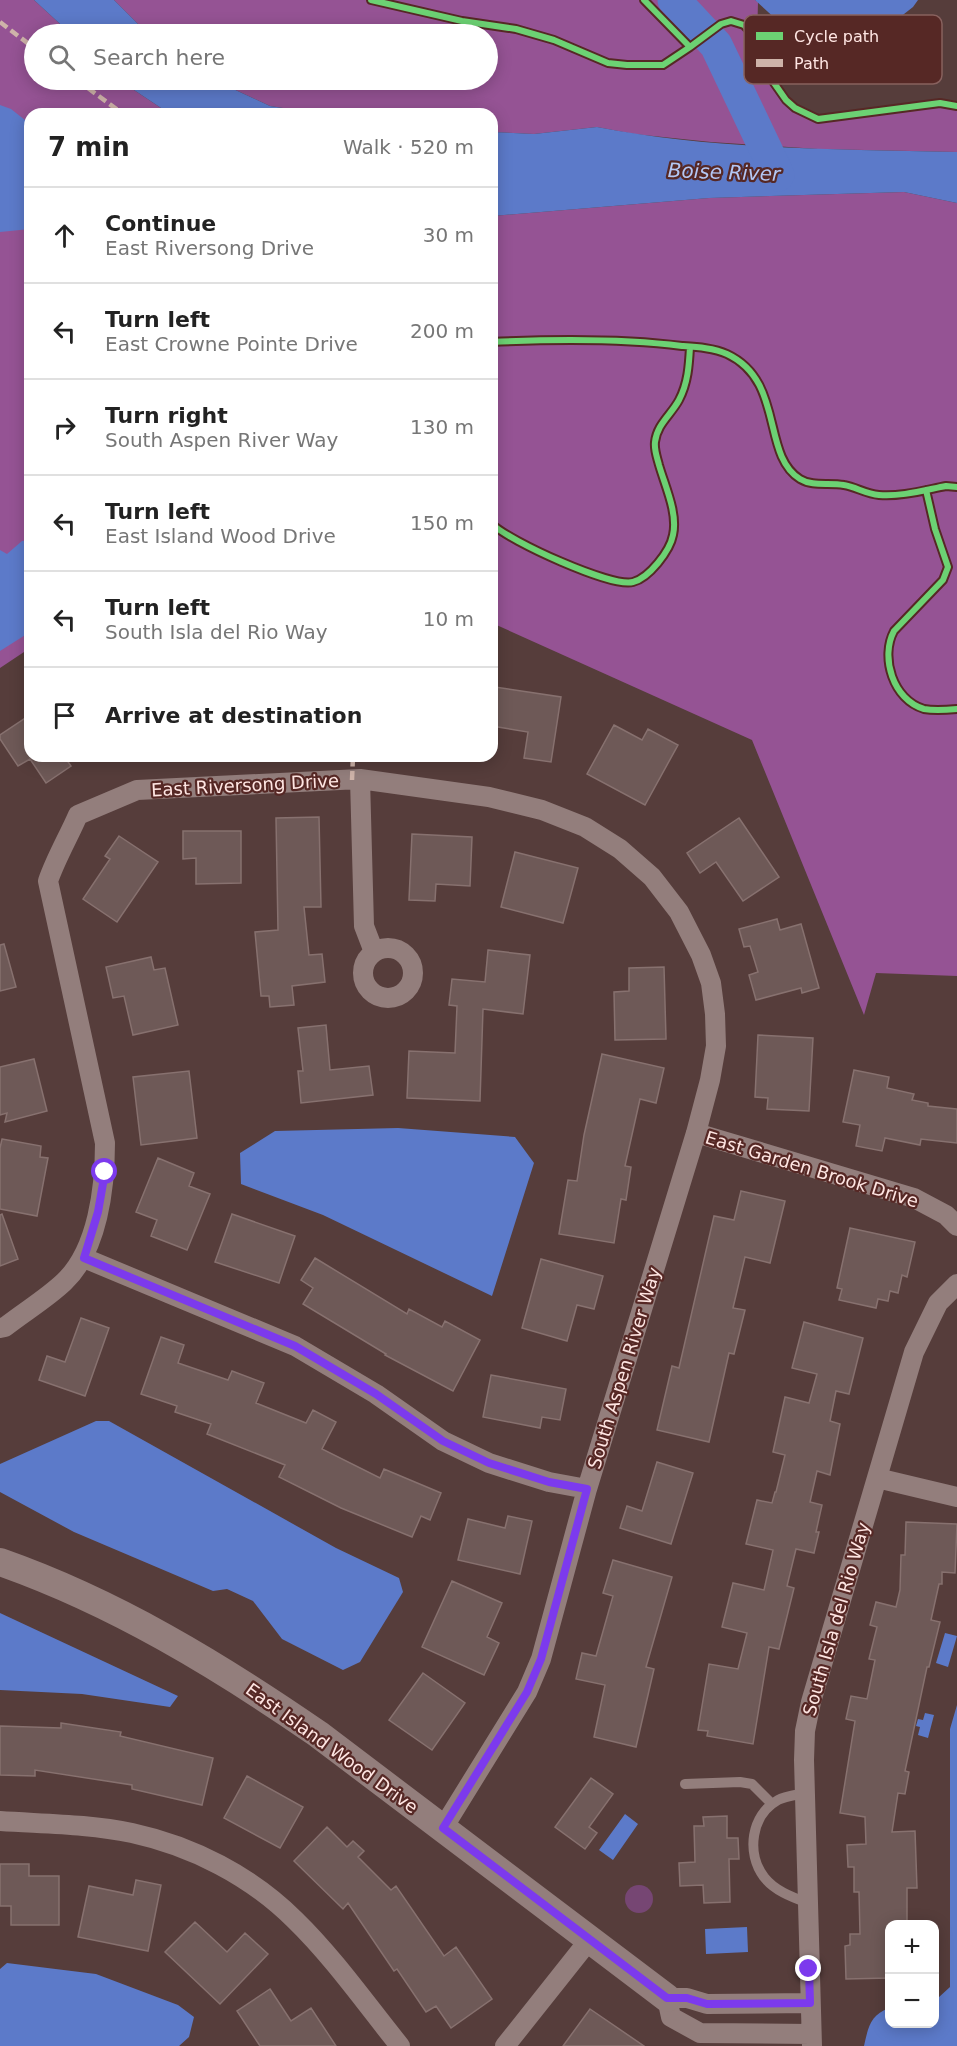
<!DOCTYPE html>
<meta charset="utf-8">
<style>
body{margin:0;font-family:"DejaVu Sans",sans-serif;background:#f2f2f2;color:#222}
.controls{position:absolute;right:18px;bottom:18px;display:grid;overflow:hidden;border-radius:12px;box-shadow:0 3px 15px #0003}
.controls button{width:54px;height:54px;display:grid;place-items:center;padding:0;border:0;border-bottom:2px solid #e0e0e0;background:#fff;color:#222;font:30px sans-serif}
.stop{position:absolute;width:18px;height:18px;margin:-14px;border:4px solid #7c3aed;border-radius:50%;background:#fff}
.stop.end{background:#7c3aed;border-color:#fff;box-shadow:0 2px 6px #0008}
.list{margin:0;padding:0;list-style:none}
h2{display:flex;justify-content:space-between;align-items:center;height:78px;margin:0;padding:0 24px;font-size:26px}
h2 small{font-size:20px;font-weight:400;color:#767676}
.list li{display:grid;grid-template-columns:39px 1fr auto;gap:18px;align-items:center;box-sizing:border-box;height:96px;padding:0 24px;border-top:2px solid #e0e0e0}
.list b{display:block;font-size:22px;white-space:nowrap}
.list p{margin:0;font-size:20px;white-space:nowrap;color:#767676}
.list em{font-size:20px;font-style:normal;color:#767676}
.icon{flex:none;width:33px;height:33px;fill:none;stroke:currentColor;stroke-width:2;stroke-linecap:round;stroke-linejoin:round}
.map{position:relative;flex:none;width:957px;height:2046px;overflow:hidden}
.search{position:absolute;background:#fff;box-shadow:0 3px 15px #0003;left:24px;top:24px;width:474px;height:66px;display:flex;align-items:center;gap:15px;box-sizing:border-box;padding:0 21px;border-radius:33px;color:#767676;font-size:22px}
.panel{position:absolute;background:#fff;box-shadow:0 3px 15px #0003;left:24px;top:108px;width:474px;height:654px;border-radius:18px}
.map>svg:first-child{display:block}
</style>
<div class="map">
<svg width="957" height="2046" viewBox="0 0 957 2046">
<rect width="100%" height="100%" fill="#563d3b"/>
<path fill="#764673" d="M625 1899a14 14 0 1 1 28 0a14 14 0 1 1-28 0Z"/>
<path fill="#955394" d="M0,0H34L71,34H34V80H119L170,114H30V648L0,668Z
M114,0H755L758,2L757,39L772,80L786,100L795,108L818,119L940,103L957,106V152L818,149L711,142L634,134L597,127L534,134L492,132V114H322L270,106L214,80H488V34H148Z
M904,192L957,203V976L876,973L864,1015L752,740L492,623V216L709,198Z"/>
<path fill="#5c7ac9" d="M34,0H114L148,34H71Z
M755,0H918L913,7L872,39H811L789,31Z
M119,80H214L270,106L322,114H170Z
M0,105L11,109L30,124V229L0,232Z
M597,127C713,150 838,149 957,152V203L904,192L709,198L492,216V132L534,134Z
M30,540V632L0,651V550L7,554L22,541Z
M398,1128L515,1137L534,1163L492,1296L323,1215L241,1184L240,1153L275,1131Z
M96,1421H109L336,1548L399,1578L403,1592L360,1662L343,1670L282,1639L253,1601L227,1589L213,1591L74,1532L0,1492V1464Z
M0,1613L178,1696L170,1707L82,1694L0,1690Z
M945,1633L957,1636L948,1667L936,1663Z
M957,1705V2046H864C868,2028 870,2015 889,2008L890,2024H934L935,1999L938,1998L950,1987V1729Z
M925,1713L934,1715L928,1738L918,1735L920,1727L916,1726L918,1719L923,1720Z
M625,1814L638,1824L613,1860L599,1850Z
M747,1927L748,1952L706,1954L705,1929Z
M7,1963L96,1974L178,2005L194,2017L189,2037L179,2046H0V1969Z"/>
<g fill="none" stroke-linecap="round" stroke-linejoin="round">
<path stroke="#5c7ac9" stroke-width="33" d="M674,0L716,45L778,175"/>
</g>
<path fill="#6e5957" stroke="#87716f" stroke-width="1.5" d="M495,687L561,697L551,762L524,758L528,732L492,726V709Z
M30,715V756H64L71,766L46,783L30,759L18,766L0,739V735Z
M614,725L642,740L648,729L678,745L645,805L587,774Z
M319,817L321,907H304L309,955L322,954L325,982L292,986L294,1005L270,1007L269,996H261L255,932L278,930L276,818Z
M739,818L779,877L743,901L716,862L700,873L687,853Z
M183,831H241V883L196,884V858L183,859Z
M412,834L472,837L470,886L436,884L435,901L409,900Z
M119,836L158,862L117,922L83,899L110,859L105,856Z
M515,852L578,868L563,923L501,907Z
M777,919L780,930L801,924L819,988L802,993L801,988L756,1000L749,975L758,972L750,946L744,947L739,929Z
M4,944L16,987L0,991V945Z
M488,950L530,955L523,1014L483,1009L480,1101L407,1098L409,1051L455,1053L457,1006L449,1005L452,979L485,982Z
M151,957L154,970L165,968L178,1025L133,1035L124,996L113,998L106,967Z
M664,967L666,1039L615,1040L614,992L629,991V968Z
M326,1025L330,1070L369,1066L373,1095L301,1103L298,1071H303L298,1028Z
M758,1035L813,1038L809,1111L767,1109L768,1098L755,1097Z
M602,1054L664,1068L656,1103L640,1099L625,1166L631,1167L626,1200L621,1199L614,1243L559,1234L568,1180L577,1181L584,1135Z
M34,1059L47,1111L5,1122L7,1113L0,1115V1067Z
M854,1070L889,1077L887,1088L914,1094L912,1100L928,1103V1106L957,1109V1143L921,1139L920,1145L885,1138L882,1151L856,1146L860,1125L843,1122Z
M189,1071L197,1138L141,1145L133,1077Z
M2,1139L41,1146L40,1157L48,1158L37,1216L0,1209V1148Z
M158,1158L194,1173L189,1186L210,1194L187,1250L151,1236L157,1220L136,1212Z
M741,1191L785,1201L770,1263L745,1257L733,1308L745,1310L734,1354L729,1353L709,1442L657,1430L672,1366L679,1368L714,1216L734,1220Z
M2,1214L18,1259L0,1266V1215Z
M232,1214L295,1236L279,1283L215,1262Z
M850,1228L915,1242L907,1277L902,1275L898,1293L890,1291L888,1301L878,1299L876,1308L839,1300L842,1289L837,1288Z
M315,1258L407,1314L409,1309L442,1327L445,1321L480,1340L453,1391L385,1355L386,1354L303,1304L313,1288L301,1280Z
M541,1259L603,1276L594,1309L577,1305L567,1341L522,1328Z
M81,1318L109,1328L85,1396L39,1380L47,1356L65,1362Z
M804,1322L863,1338L849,1394L836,1391L830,1421L840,1424L830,1475L817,1471L810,1502L822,1505L816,1532H819L814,1553L796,1549L787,1586L794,1588L779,1649L769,1647L753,1744L707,1736L708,1731L698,1730L709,1664L738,1669L747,1633L722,1627L733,1583L764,1590L773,1550L746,1544L757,1500L772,1503L775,1492H776L785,1455L773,1452L785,1397L809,1403L817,1374L792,1368Z
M161,1337L184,1345L178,1363L228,1380L232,1371L264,1383L256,1403L306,1423L313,1410L336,1422L322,1449L380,1478L384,1469L441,1493L430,1520L421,1516L412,1537L341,1508L279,1477L285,1465L207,1434L211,1424L175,1412L177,1406L141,1394Z
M491,1375L566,1389L560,1420L542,1417L540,1428L483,1417Z
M657,1462L693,1473L671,1544L620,1528L627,1506L642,1511Z
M508,1516L532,1521L520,1574L458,1560L468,1519L505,1528Z
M906,1522L957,1524L955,1573L942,1572V1584H939L931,1620L940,1622L929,1667H927L905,1771L909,1772L905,1794L898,1793L892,1832L915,1831L917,1888H907V1924H890V1978L846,1979L845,1946L850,1945V1934H860L859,1892H854V1867H848L847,1845L866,1844L865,1817L840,1813L855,1721L846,1719L851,1696L867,1699L875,1660L869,1659L877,1627L870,1625L876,1602L896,1607L900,1590L901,1555H905Z
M613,1560L672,1577L646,1667L654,1669L636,1747L594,1737L605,1685L576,1679L582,1653L596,1656L613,1596L603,1593Z
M452,1581L502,1603L487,1637L499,1643L484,1675L422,1647Z
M423,1673L465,1703L432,1750L389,1720Z
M61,1723L121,1732L120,1736L213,1758L202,1805L132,1789V1785L35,1770V1776L0,1775V1726L61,1728Z
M247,1776L303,1807L280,1848L224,1818Z
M591,1778L613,1794L589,1827L597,1833L585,1849L555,1827Z
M727,1816V1838H738L739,1859H729L730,1902L704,1903L703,1885L680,1886L679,1863L695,1862L694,1826H704L703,1817Z
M327,1827L347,1847L353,1841L364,1851L358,1857L391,1890L396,1886L444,1956L456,1947L492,1999L451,2028L436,2006L426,2012L397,1969L394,1971L348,1903L343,1909L294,1861Z
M0,1864H29V1876H59V1925H11V1906H0Z
M136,1880L161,1885L148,1951L78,1937L89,1886L133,1895Z
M195,1922L227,1952L245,1933L268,1954L220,2004L165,1952Z
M270,1989L291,2021L311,2008L336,2046H260L237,2011Z
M590,2009L644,2046H563Z"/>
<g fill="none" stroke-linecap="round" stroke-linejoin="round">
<path stroke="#937e7c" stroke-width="10" d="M685,1784L740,1782L752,1784L772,1804
M805,1793C796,1795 785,1796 778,1800C751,1815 746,1853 764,1877C775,1891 792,1897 808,1903"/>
<path stroke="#937e7c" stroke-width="20" d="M360,779L364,926L374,952
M363 973a25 25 0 1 1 50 0a25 25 0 1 1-50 0Z
M696,1133L914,1198L946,1215L957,1226
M84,1258L295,1346L376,1394L443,1441L489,1463L549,1482L587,1489
M0,1328L5,1327C24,1312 46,1299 64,1282C98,1250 105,1187 105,1143L48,881C56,858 68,838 78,815L137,790L360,779L489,797L542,810L585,827L620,849L652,877L679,912L701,955L711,983L715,1014L716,1046L710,1080L696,1133L587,1489L541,1659L527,1692L443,1828
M877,1478L957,1497
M0,1821C44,1824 89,1824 132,1833C192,1846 251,1876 295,1920C334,1958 366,2004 400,2046
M810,2003L707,2004L687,1998H667L671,2017L700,2033L811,2034
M505,2046L590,1939
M812,2046L804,1760L805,1731L811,1702L914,1352L938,1303L957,1284"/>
<path stroke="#937e7c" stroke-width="28" d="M0,1562C114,1602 218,1665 318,1734L667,1998"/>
<path stroke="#ceb3a9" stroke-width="4.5" stroke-dasharray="9 4.5" stroke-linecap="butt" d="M0,22L34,48
M77,80L123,114
M352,780L353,756"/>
<defs>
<path id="cycleway" d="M371,0L462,21L516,29L554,40L608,63L627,65H663L690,47
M644,0L690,47L721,24L731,21L744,25L757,39L772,80L786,100L795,108L818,119L940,103L957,106
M492,342C555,339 619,338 682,346C697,347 714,348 727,354C785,381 761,455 800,479C813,487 829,482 844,485C856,487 866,494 879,495C900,497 925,490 946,486L957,487
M926,490L935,529L948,567L943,580L894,631C880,657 893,700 924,709C935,711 946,710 957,709
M492,524C509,541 612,588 633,582C649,578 670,551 673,535C678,513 665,486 659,465C657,457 654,450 655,442C657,424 671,415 679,400C688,383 689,365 690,347"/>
</defs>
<use href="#cycleway" stroke="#562825" stroke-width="10"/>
<use href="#cycleway" stroke="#6cd273" stroke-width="6"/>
</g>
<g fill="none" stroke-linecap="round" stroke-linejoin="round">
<path stroke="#7c3aed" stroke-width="8" d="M105,1172L98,1212L84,1258L295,1346L376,1394L443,1441L489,1463L549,1482L587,1489L541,1659L527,1692L443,1828L667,1998H687L707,2004L810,2003L809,1969"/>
</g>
<g text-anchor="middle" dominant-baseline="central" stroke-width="4.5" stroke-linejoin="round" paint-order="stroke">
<g font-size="18" fill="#fee5e2" stroke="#562825">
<text transform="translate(245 785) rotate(-3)">East Riversong Drive</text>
<text transform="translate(812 1169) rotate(17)">East Garden Brook Drive</text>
<text transform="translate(624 1368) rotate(-73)">South Aspen River Way</text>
<text transform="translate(836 1619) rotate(-74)">South Isla del Rio Way</text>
<text transform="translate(332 1748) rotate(36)">East Island Wood Drive</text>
</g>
<g font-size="20" font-style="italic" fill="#b3c7f4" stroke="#562825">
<text transform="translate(724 172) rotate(2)">Boise River</text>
</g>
</g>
<rect x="744" y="15" width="198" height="69" rx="9" fill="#562825" stroke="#88615e" stroke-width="1.5"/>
<rect x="756" y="32" width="27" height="8" fill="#6cd273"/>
<rect x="756" y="59" width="27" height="8" fill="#ceb3a9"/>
<g font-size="16" fill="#fee5e2">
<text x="794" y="42">Cycle path</text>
<text x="794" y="69">Path</text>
</g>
</svg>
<div class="controls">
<button>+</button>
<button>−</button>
</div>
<div class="stop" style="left:105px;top:1172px"></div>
<div class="stop end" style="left:809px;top:1969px"></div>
<div class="search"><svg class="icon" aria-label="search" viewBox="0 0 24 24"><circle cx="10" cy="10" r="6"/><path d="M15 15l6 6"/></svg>Search here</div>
<section class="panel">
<h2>7 min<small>Walk · 520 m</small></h2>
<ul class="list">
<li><svg class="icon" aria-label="ahead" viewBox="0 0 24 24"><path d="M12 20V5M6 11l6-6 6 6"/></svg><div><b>Continue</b><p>East Riversong Drive</p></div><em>30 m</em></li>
<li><svg class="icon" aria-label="left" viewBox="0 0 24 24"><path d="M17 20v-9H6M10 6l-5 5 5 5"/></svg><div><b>Turn left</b><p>East Crowne Pointe Drive</p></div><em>200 m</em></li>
<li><svg class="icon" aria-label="right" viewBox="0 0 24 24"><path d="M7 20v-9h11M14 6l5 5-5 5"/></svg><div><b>Turn right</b><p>South Aspen River Way</p></div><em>130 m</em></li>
<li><svg class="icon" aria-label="left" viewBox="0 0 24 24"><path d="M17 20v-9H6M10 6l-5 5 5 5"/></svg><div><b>Turn left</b><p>East Island Wood Drive</p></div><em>150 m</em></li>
<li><svg class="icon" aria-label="left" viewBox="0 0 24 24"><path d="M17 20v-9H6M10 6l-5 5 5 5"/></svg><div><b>Turn left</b><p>South Isla del Rio Way</p></div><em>10 m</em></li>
<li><svg class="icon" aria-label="arrive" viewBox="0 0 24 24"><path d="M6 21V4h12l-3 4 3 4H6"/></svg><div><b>Arrive at destination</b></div></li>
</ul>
</section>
</div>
